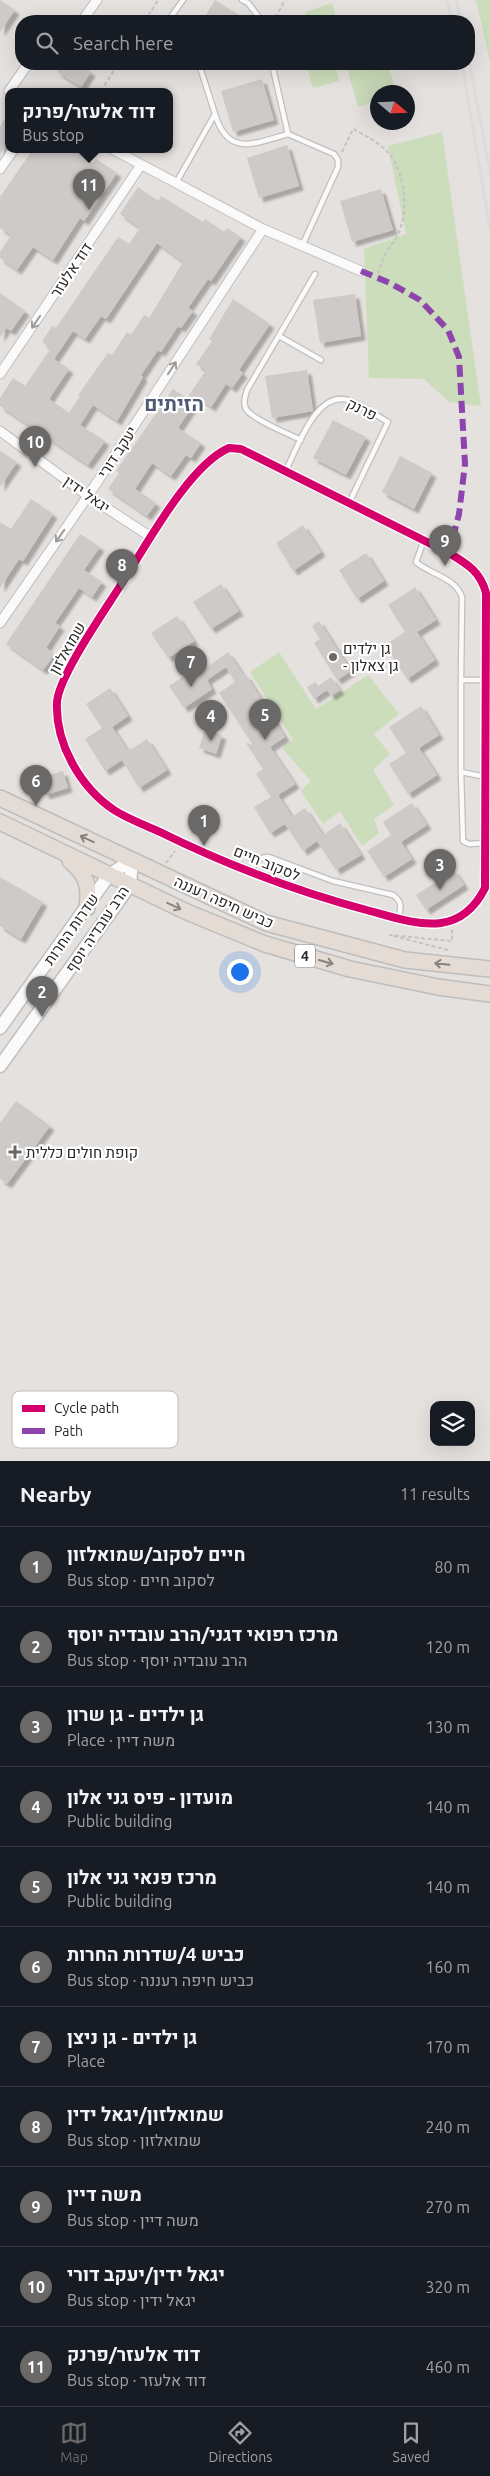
<!DOCTYPE html>
<meta charset="utf-8">
<style>
body{margin:0;font-family:Ubuntu,Heebo,sans-serif;background:#242831;color:#f1f3f6}
.controls{position:absolute;right:15px;bottom:15px;display:grid;overflow:hidden;border-radius:10px;box-shadow:0 5px 20px #0002}
.controls button{width:45px;height:45px;display:grid;place-items:center;padding:0;border:0;border-bottom:1px solid #363941;background:#171b24;color:#f1f3f6;font:25px sans-serif}
.compass{position:absolute;left:370px;top:85px;width:45px;height:45px;border-radius:50%;background:#171b24;box-shadow:0 5px 20px #0002;rotate:109deg}
.you{position:absolute;left:239px;top:971px;width:18px;height:18px;margin:-12px;border:4px solid #fff;border-radius:50%;background:#1a73e8;box-shadow:0 0 0 8px #1a73e833}
.badge{display:grid;place-items:center;width:32px;height:32px;border-radius:50%;background:#6a6968;color:#fff;font-size:16px;font-weight:700}
.pin{position:absolute;translate:-50% -41px;filter:drop-shadow(0 1px 2px #0008)}
.pin::after{content:'';position:absolute;top:26px;width:18px;height:15px;background:inherit;clip-path:polygon(0 0,100% 0,50% 100%)}
.popup{position:absolute;left:5px;top:88px;width:168px;height:65px;box-sizing:border-box;display:grid;place-content:center;border-radius:10px;background:#171b24;filter:drop-shadow(0 1px 4px #0005);font-size:16px;white-space:nowrap;color:#9ea1a6}
.popup b{font-size:19px;color:#f1f3f6}
.popup::after{content:'';position:absolute;left:50%;top:100%;margin-left:-10px;border:10px solid transparent;border-top-color:#171b24}
.list{margin:0;padding:0;list-style:none}
h2{display:flex;justify-content:space-between;align-items:center;height:65px;margin:0;padding:0 20px;font-size:21px}
h2 small{font-size:16px;font-weight:400;color:#9ea1a6}
.list li{display:grid;grid-template-columns:32px 1fr auto;gap:15px;align-items:center;box-sizing:border-box;height:80px;padding:0 20px;border-top:1px solid #363941}
.list b{display:block;font-size:19px;white-space:nowrap}
.list p{margin:0;font-size:16px;white-space:nowrap;color:#9ea1a6}
.list em{font-size:16px;font-style:normal;color:#9ea1a6}
.icon{flex:none;width:28px;height:28px;fill:none;stroke:currentColor;stroke-width:2;stroke-linecap:round;stroke-linejoin:round}
.map{position:relative;flex:none;width:490px;height:1461px;overflow:hidden}
.search{position:absolute;background:#171b24;box-shadow:0 5px 20px #0002;left:15px;right:15px;top:15px;height:55px;display:flex;align-items:center;gap:12px;box-sizing:border-box;padding:0 18px;border-radius:20px;color:#9ea1a6;font-size:19px}
.sheet{height:945px;background:#171b24}
nav{display:flex;justify-content:space-around;align-items:center;box-sizing:border-box;height:70px;border-top:1px solid #363941;background:#171b24;font-size:14px;color:#9ea1a6}
nav a{display:grid;justify-items:center;gap:2px}
nav .on{color:#6a6968}
.map>svg:first-child{display:block}
</style>
<div class="map">
<svg width="490" height="1461" viewBox="0 0 490 1461">
<defs>
<filter id="shadow"><feDropShadow dx="4.5" dy="4.5" stdDeviation="1" flood-color="#0004"/></filter>
</defs>
<rect width="100%" height="100%" fill="#e5e1de"/>
<path fill="#cdb" d="M476,0H490V62Z
M332,3L337,21H307L305,12Z
M306,64H342L335,66L339,81L313,88Z
M346,64H388L396,92H378L377,101L358,107Z
M442,132L481,406L449,402L424,379L369,378L364,249L406,234L388,146Z
M279,652L316,709L368,675L399,714L374,734L390,754L373,770L394,805L374,819L379,833L362,846L340,811L323,824L301,791L311,781L282,748L293,740L250,672Z"/>
<path fill="#cdcac8" fill-rule="evenodd" filter="url(#shadow)" d="M0,0L15,10L0,32Z
M215,0L248,21H202Z
M62,64H78L91,72L81,87L57,72Z
M262,79L274,120L233,132L221,91Z
M9,112V140L0,154V126Z
M287,145L299,186L259,198L247,158Z
M33,149H72L94,163L96,159L117,173L84,221L80,218L53,260L33,247L17,270L0,258V252L11,235L0,228V197Z
M138,187L158,201L161,196L203,222L205,219L224,232L227,228L241,237L211,281L208,279L188,308L193,311L181,328L178,326L161,352L158,350L141,375L143,377L117,421L93,405L80,425L105,441L88,465L0,406V398L13,378L25,386L51,348L42,342L52,326L56,328L118,237L129,244L140,228L120,214ZM157,243L183,262L149,318L144,315L131,335L127,332L112,355L108,353L78,395L80,396L69,413L49,399L69,369L54,359L73,331L85,339L101,316L106,319Z
M381,189L393,230L352,242L340,201Z
M0,293L25,311L11,331L6,328L0,337Z
M355,294L361,336L320,343L313,300Z
M233,299L270,324L239,370L243,373L232,388L226,384L211,407L198,398L178,428L201,443L191,458L186,455L171,476L152,463L135,489L156,503L147,516L108,489L119,473L116,471L173,389L187,398L206,370L196,364L212,341L209,339Z
M307,370L313,411L272,418L265,376Z
M333,420L366,437L346,475L313,458Z
M0,451L17,462L0,487Z
M400,456L432,473L414,509L382,492Z
M31,499L53,514L23,561L19,559L0,588V522L11,529Z
M303,525L321,552L293,571L276,543Z
M80,534L100,547L84,570L102,582L92,597L79,588L55,623L60,626L46,648L55,654L43,670L6,644Z
M366,553L384,581L357,599L339,570Z
M221,584L239,611L211,629L193,602Z
M415,587L436,620L417,632L435,660L407,679L385,645L405,632L388,605Z
M177,616L194,641L168,658L151,633Z
M319,621L351,671L337,680L314,643L320,639L312,626Z
M228,652L244,676L246,675L285,737L270,747L295,784L278,795L292,817L305,808L323,835L340,823L361,855L336,870L317,841L303,851L285,824L270,833L254,807L271,797L256,774L263,769L246,743L253,745L219,693L235,682L226,667L207,680L212,689L184,708L169,686L198,667L201,671Z
M331,677L340,690L331,696L327,690L314,699L307,687L316,682L318,686Z
M110,688L128,716L112,727L128,751L147,739L167,770L139,788L122,760L105,771L85,739L102,728L86,704Z
M421,706L439,735L419,748L437,775L408,794L389,764L406,753L389,727Z
M205,729L222,735L216,754L199,748Z
M63,771L68,788L45,795L40,778Z
M412,803L427,825L401,842L412,859L384,877L367,851L391,835L383,822Z
M454,870L464,885L426,910L416,895Z
M0,877L43,902L21,939L0,926Z
M16,1101L50,1126L7,1184L0,1179V1123Z"/>
<g fill="none" stroke-linecap="round" stroke-linejoin="round">
<defs>
<path id="service" d="M242,0L248,3L262,21
M168,21L183,0
M272,64L288,134L334,154L338,160V167L302,246
M215,114C228,158 255,143 288,134
M176,183L215,114L199,64
M279,336L321,360
M301,440C289,434 253,420 246,409C243,403 245,397 247,390L315,274
M286,470C298,447 317,387 351,401C364,406 376,415 388,422L349,503
M424,540L416,562C431,575 455,577 462,597L461,680H486
M461,680V772L486,777
M461,772L463,841L469,844L485,843
M251,871C255,862 258,857 269,857L333,881L393,895C403,902 401,908 398,919"/>
<path id="minor" d="M82,21L97,0
M9,91L28,64
M112,149L263,229L361,271
M0,169L14,149
M0,374L141,165
M0,431L88,496L151,537
M229,448L241,449L449,553C467,564 480,571 486,593L485,888C476,906 462,920 441,923C418,926 392,917 370,911C298,892 227,865 160,832C145,825 128,819 114,810C80,787 55,743 57,702C59,675 106,609 122,583C146,546 189,465 229,448Z
M0,623L88,496L263,229"/>
<path id="secondary" d="M0,1028L109,875L132,860
M0,1066L130,885L132,860"/>
<path id="trunk" d="M0,798L266,923L405,960L490,969
M0,822L187,912L265,944L350,969L438,987L490,994
M70,861C87,875 90,887 87,908"/>
</defs>
<use href="#service" stroke="#c0bfbf" stroke-width="7"/>
<use href="#minor" stroke="#c0bfbf" stroke-width="11"/>
<use href="#secondary" stroke="#c0bfbf" stroke-width="15"/>
<use href="#trunk" stroke="#bebdbc" stroke-width="18"/>
<path stroke="#c4c3c3" stroke-width="2" stroke-dasharray="4 2.5" stroke-linecap="butt" d="M268,17L277,15L285,0
M145,21L158,0
M101,91L118,64
M342,152L353,129C366,136 381,143 390,155C405,175 408,207 400,229C397,239 389,247 384,256C381,262 379,270 377,278
M166,863L175,851
M448,950L390,935L452,941V930"/>
<use href="#service" stroke="#fbfafa" stroke-width="4.5"/>
<use href="#minor" stroke="#fbfafa" stroke-width="9"/>
<use href="#secondary" stroke="#fbfafa" stroke-width="12"/>
<use href="#trunk" stroke="#e4dcd4" stroke-width="15"/>
<path stroke="#dcdcdd" stroke-width="3" d="M447,0L452,21
M456,0L461,21
M469,59L490,173
M462,64L490,228"/>
<path stroke="#8e44ad" stroke-width="6" stroke-dasharray="12 6" stroke-linecap="butt" d="M361,271L390,283L420,300L448,330L459,357L465,464L459,514L449,553"/>
<defs>
<path id="cycleway" d="M229,448L241,449L449,553C467,564 480,571 486,593L485,888C476,906 462,920 441,923C418,926 392,917 370,911C298,892 227,865 160,832C145,825 128,819 114,810C80,787 55,743 57,702C59,675 106,609 122,583C146,546 189,465 229,448Z"/>
</defs>
<use href="#cycleway" stroke="#fff" stroke-width="11"/>
<use href="#cycleway" stroke="#d6006c" stroke-width="8"/>
</g>
<defs><path id="oneway-shaft" d="M-6 0H5M1.5-3L5.5 0L1.5 3" fill="none" stroke-width="1.6" stroke-linecap="round" stroke-linejoin="round" transform="scale(1.25)"/></defs>
<g stroke="#9c9c9c">
<use href="#oneway-shaft" transform="translate(36 322) rotate(124)"/>
<use href="#oneway-shaft" transform="translate(172 368) rotate(-57)"/>
<use href="#oneway-shaft" transform="translate(60 536) rotate(125)"/>
</g>
<g stroke="#86827e">
<use href="#oneway-shaft" transform="translate(87 839) rotate(-155)"/>
<use href="#oneway-shaft" transform="translate(174 906) rotate(25)"/>
<use href="#oneway-shaft" transform="translate(326 962) rotate(16)"/>
<use href="#oneway-shaft" transform="translate(442 964) rotate(-174)"/>
</g>
<g fill="#6a6968" stroke="#fff" stroke-width="2">
<circle cx="333" cy="657" r="5"/>
<path d="M12.5 1144.5h5v5h5v5h-5v5h-5v-5h-5v-5h5z"/>
</g>
<g text-anchor="middle" dominant-baseline="central" stroke-width="4.5" stroke-linejoin="round" paint-order="stroke">
<rect fill="#fff" stroke="#686868" stroke-width="1" x="295" y="944.5" width="20" height="23" rx="4"/>
<g font-size="14" font-weight="bold" fill="#282828">
<text x="305" y="956">4</text>
</g>
<g font-size="15" fill="#282828" stroke="#fff">
<text transform="translate(71 270) rotate(-56)">דוד אלעזר</text>
<text transform="translate(362 409) rotate(26)">פרנק</text>
<text transform="translate(117 452) rotate(-57)">יעקב דורי</text>
<text transform="translate(87 494) rotate(35)">יגאל ידין</text>
<text transform="translate(67 648) rotate(-60)">שמואלזון</text>
<text transform="translate(267 863) rotate(22)">לסקוב חיים</text>
<text transform="translate(224 902) rotate(24)">כביש חיפה רעננה</text>
<text transform="translate(71 929) rotate(-55)">שדרות החרות</text>
<text transform="translate(97 929) rotate(-56)">הרב עובדיה יוסף</text>
</g>
<g font-size="15" fill="#282828" stroke="#fff" text-anchor="start">
<text x="343" y="648">גן ילדים<tspan x="343" dy="17">- גן צאלון</tspan></text>
<text x="26" y="1152">קופת חולים כללית</text>
</g>
<g font-size="20" font-weight="bold" fill="#4e5972" stroke="#fff">
<text x="174" y="403">הזיתים</text>
</g>
</g>
<rect x="12" y="1391" width="166" height="57" rx="8" fill="#fff" stroke="#bebebe" stroke-width="1"/>
<rect x="22" y="1405" width="23" height="7" fill="#d6006c"/>
<rect x="22" y="1428" width="23" height="6" fill="#8e44ad"/>
<g font-size="14" fill="#282828">
<text x="54" y="1413">Cycle path</text>
<text x="54" y="1436">Path</text>
</g>
</svg>
<div class="controls">
<button><svg class="icon" aria-label="layers" viewBox="0 0 24 24"><path d="M12 4l9 5-9 5-9-5zM3 14l9 5 9-5"/></svg></button>
</div>
<svg class="compass" viewBox="-18 -18 36 36"><path d="M0-13l5 13h-10z" fill="#e53935"/><path d="M0 13l5-13h-10z" fill="#9ea1a6"/></svg>
<div class="you"></div>
<div class="pin badge" style="left:204px;top:846px">1</div>
<div class="pin badge" style="left:42px;top:1017px">2</div>
<div class="pin badge" style="left:440px;top:890px">3</div>
<div class="pin badge" style="left:211px;top:741px">4</div>
<div class="pin badge" style="left:265px;top:740px">5</div>
<div class="pin badge" style="left:36px;top:806px">6</div>
<div class="pin badge" style="left:191px;top:687px">7</div>
<div class="pin badge" style="left:122px;top:590px">8</div>
<div class="pin badge" style="left:445px;top:566px">9</div>
<div class="pin badge" style="left:35px;top:467px">10</div>
<div class="pin badge" style="left:89px;top:210px">11</div>
<div class="popup"><b>דוד אלעזר/פרנק</b>Bus stop</div>
<div class="search"><svg class="icon" aria-label="search" viewBox="0 0 24 24"><circle cx="10" cy="10" r="6"/><path d="M15 15l6 6"/></svg>Search here</div>
</div>
<section class="sheet">
<h2>Nearby<small>11 results</small></h2>
<ul class="list">
<li><span class="badge">1</span><div><b>חיים לסקוב/שמואלזון</b><p>Bus stop · לסקוב חיים</p></div><em>80 m</em></li>
<li><span class="badge">2</span><div><b>מרכז רפואי דגני/הרב עובדיה יוסף</b><p>Bus stop · הרב עובדיה יוסף</p></div><em>120 m</em></li>
<li><span class="badge">3</span><div><b>גן ילדים - גן שרון</b><p>Place · משה דיין</p></div><em>130 m</em></li>
<li><span class="badge">4</span><div><b>מועדון - פיס גני אלון</b><p>Public building</p></div><em>140 m</em></li>
<li><span class="badge">5</span><div><b>מרכז פנאי גני אלון</b><p>Public building</p></div><em>140 m</em></li>
<li><span class="badge">6</span><div><b>כביש 4/שדרות החרות</b><p>Bus stop · כביש חיפה רעננה</p></div><em>160 m</em></li>
<li><span class="badge">7</span><div><b>גן ילדים - גן ניצן</b><p>Place</p></div><em>170 m</em></li>
<li><span class="badge">8</span><div><b>שמואלזון/יגאל ידין</b><p>Bus stop · שמואלזון</p></div><em>240 m</em></li>
<li><span class="badge">9</span><div><b>משה דיין</b><p>Bus stop · משה דיין</p></div><em>270 m</em></li>
<li><span class="badge">10</span><div><b>יגאל ידין/יעקב דורי</b><p>Bus stop · יגאל ידין</p></div><em>320 m</em></li>
<li><span class="badge">11</span><div><b>דוד אלעזר/פרנק</b><p>Bus stop · דוד אלעזר</p></div><em>460 m</em></li>
</ul>
</section>
<nav>
<a class="on"><svg class="icon" aria-label="map" viewBox="0 0 24 24"><path d="M3 6l6-2 6 2 6-2v14l-6 2-6-2-6 2zM9 4v14M15 6v14"/></svg>Map</a>
<a><svg class="icon" aria-label="directions" viewBox="0 0 24 24"><path d="M12 3l9 9-9 9-9-9zM9 14v-3h6M13 9l2 2-2 2"/></svg>Directions</a>
<a><svg class="icon" aria-label="saved" viewBox="0 0 24 24"><path d="M7 4h10v16l-5-4-5 4z"/></svg>Saved</a>
</nav>
